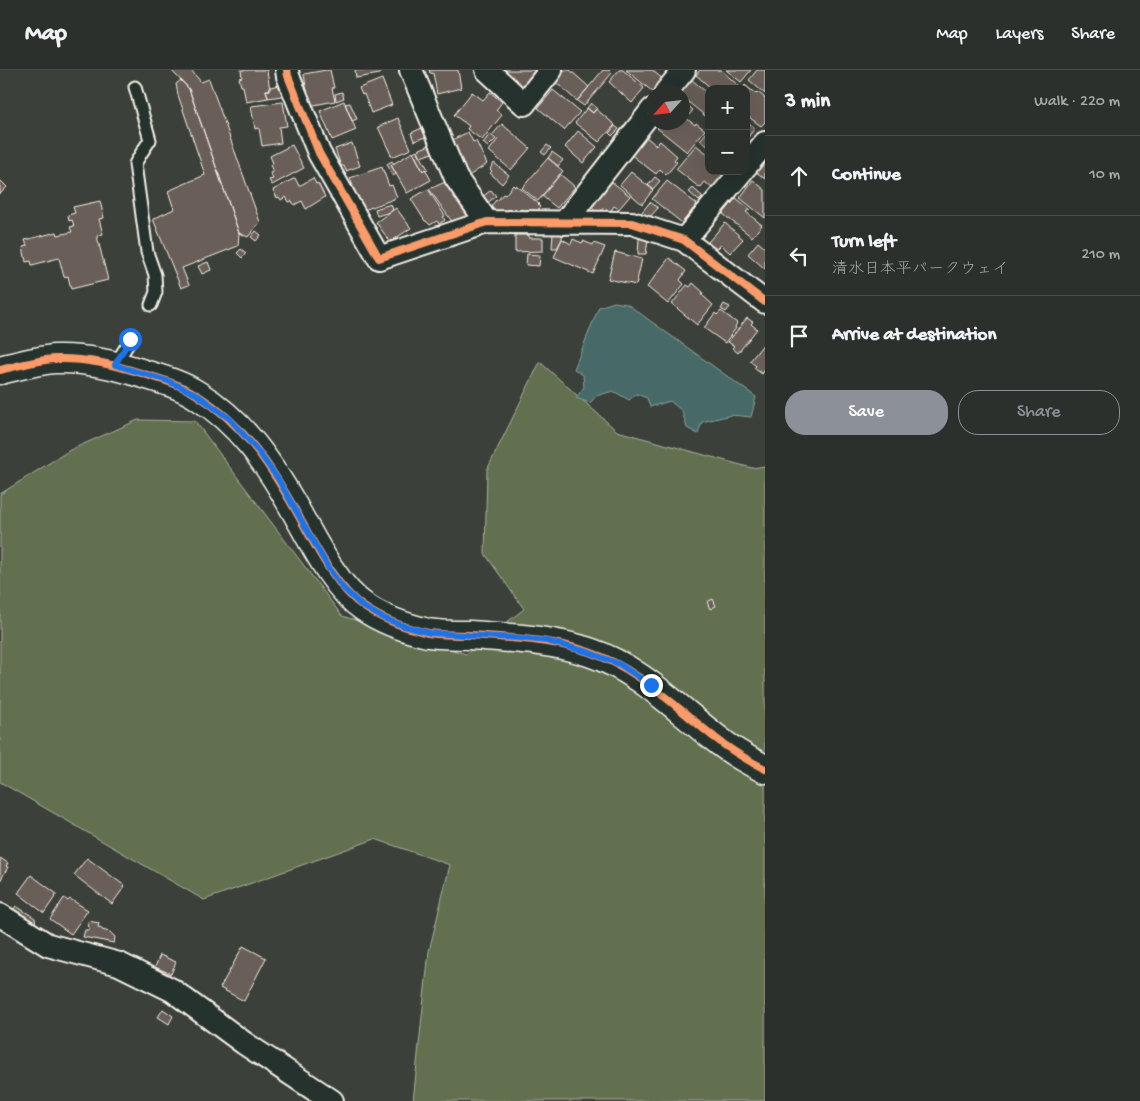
<!DOCTYPE html>
<meta charset="utf-8">
<style>
body{margin:0;font-family:"Gochi Hand","Klee One",sans-serif;background:#343834;color:#f1f3f6}
.controls{position:absolute;right:15px;top:15px;display:grid;overflow:hidden;border-radius:10px;box-shadow:0 5px 20px #0002}
.controls button{width:45px;height:45px;display:grid;place-items:center;padding:0;border:0;border-bottom:1px solid #484b48;background:#2c302c;color:#f1f3f6;font:25px sans-serif}
.compass{position:absolute;left:645px;top:15px;width:45px;height:45px;border-radius:50%;background:#2c302c;box-shadow:0 5px 20px #0002;rotate:243deg}
.stop{position:absolute;width:15px;height:15px;margin:-11px;border:4px solid #1a73e8;border-radius:50%;background:#fff}
.stop.end{background:#1a73e8;border-color:#fff;box-shadow:0 1px 5px #0008}
.list{margin:0;padding:0;list-style:none}
h2{display:flex;justify-content:space-between;align-items:center;height:65px;margin:0;padding:0 20px;font-size:21px}
h2 small{font-size:16px;font-weight:400;color:#a6a9a9}
.list li{display:grid;grid-template-columns:32px 1fr auto;gap:15px;align-items:center;box-sizing:border-box;height:80px;padding:0 20px;border-top:1px solid #484b48}
.list b{display:block;font-size:19px;white-space:nowrap}
.list p{margin:0;font-size:16px;white-space:nowrap;color:#a6a9a9}
.list em{font-size:16px;font-style:normal;color:#a6a9a9}
.actions{display:flex;gap:10px;padding:15px 20px}
.actions a{flex:1;padding:11px 0;border:1px solid #8c9099;border-radius:20px;text-align:center;font-size:18px;color:#8c9099}
.actions .main{background:#8c9099;color:#fff}
.icon{flex:none;width:28px;height:28px;fill:none;stroke:currentColor;stroke-width:2;stroke-linecap:round;stroke-linejoin:round}
.map{position:relative;flex:none;width:765px;height:1031px;overflow:hidden}
header{display:flex;align-items:center;gap:30px;box-sizing:border-box;height:70px;padding:0 25px;background:#2c302c;border-bottom:1px solid #484b48}
header strong{font-size:24px}
nav{display:flex;gap:28px;margin-inline-start:auto;font-size:18px}
main{display:flex}
aside{flex:1;background:#2c302c}
.map>svg:first-child{display:block}
</style>
<header>
<strong>Map</strong>
<nav><a>Map</a><a>Layers</a><a>Share</a></nav>
</header>
<main>
<div class="map">
<svg width="765" height="1031" viewBox="0 0 765 1031">
<rect width="100%" height="100%" fill="#3b403a"/>
<filter id="ink" filterUnits="userSpaceOnUse"><feTurbulence type="fractalNoise" baseFrequency=".02" numOctaves="2"/><feDisplacementMap in="SourceGraphic" scale="10" xChannelSelector="R" yChannelSelector="G"/><feConvolveMatrix kernelMatrix="1 2 1 2 8 2 1 2 1" color-interpolation-filters="sRGB"/></filter>
<g filter="url(#ink)">
<path fill="#626f50" stroke="#abb09c" d="M540,292L617,361L752,398L765,396V1031H413L429,881L450,795L375,769L204,830L0,712V424L70,380L138,350L195,351L342,546L466,584L524,539L485,484L487,400Z"/>
<path fill="#466b68" stroke="#8ca19b" d="M614,232L627,234L756,327L751,347L731,345L702,352L698,364L687,358L682,341L670,331L650,337L647,328L636,324L629,330L613,321L596,326L590,333L576,328L584,317L583,305L574,299L599,237Z"/>
<path fill="#6b5f58" stroke="#f4f1e8" d="M171,0H191L201,12L209,9L260,152L248,167L239,163L189,19Z
M241,0H267L270,20H266L268,28L246,32L243,16H241L239,8L242,7Z
M326,0H330L334,18H332L335,31L309,36L304,4Z
M355,0H379L380,4L356,8Z
M429,0H458L461,18L437,24L433,3H430Z
M497,0H535L520,19Z
M562,0H570L589,17L577,31L553,10Z
M603,0H609L612,3L584,36L577,31Z
M619,0H623L644,18L632,33L609,12Z
M626,0H652L665,11L655,22H653Z
M700,0H721L739,16L736,19H712L696,5Z
M726,0H751L741,12Z
M757,0H765V24L749,10Z
M382,9L392,35L371,43L364,24L362,25L359,18Z
M691,9L706,22L705,24L709,27V49L682,27V22H680Z
M181,10L189,19L239,163L238,176L182,198L189,215L181,218L153,149L174,139L168,121L205,105L178,25L176,14Z
M280,15L282,26L268,28L266,20H270V17Z
M745,15L756,24L758,22L765,28V52L761,56L746,45V19H743Z
M553,20L580,42L564,60L538,38Z
M342,22L344,28L336,31L335,24Z
M472,22L483,30L490,22L502,32L496,40L502,45L482,70L467,59L469,56L454,45Z
M682,30L693,40L689,45L682,40Z
M344,31L356,60L332,70L320,41Z
M283,32L287,56L279,57L281,73L262,76L259,58L255,59L251,36Z
M350,33L357,49L352,51L345,34Z
M591,33L597,38L593,43L587,38Z
M587,38L593,43L596,39L615,55L599,72L575,53Z
M682,45L695,55L696,53L705,60L687,82L657,58L662,52H682Z
M398,48L411,79L392,87L378,57Z
M746,51L755,58L746,70Z
M502,54L530,78L511,100L489,81L498,69L493,64Z
M615,56L619,59L612,66L609,63Z
M424,57L428,66L414,71L411,63Z
M709,60V77L700,70Z
M578,61L597,77L583,93L565,77Z
M468,62L473,72L476,71L487,94L467,107L459,98L463,96L462,91L458,93L450,71Z
M490,64L496,69L488,77L483,73Z
M645,66L656,75L660,71L677,86L674,90L677,92L666,105L660,99L656,104L630,84Z
M352,73L360,96L346,101L344,96H341L335,79Z
M432,74L435,82L421,87L418,80Z
M292,75L304,98L272,115L269,110L273,109L270,103L273,102L270,95L273,93L270,86Z
M547,75L551,78L545,85L541,82Z
M696,75L709,85V101H723L726,104L714,120L705,112L700,118L676,99Z
M417,80L428,99L426,100L425,99L423,101L413,82Z
M413,82L423,101L425,99L431,110L407,123L391,95Z
M552,82L563,90L558,96L548,88Z
M548,88L563,101L538,131L522,118Z
M392,91L394,94L391,95L396,104L393,106L387,94Z
M765,91V109L755,101Z
M494,93L509,105L502,114L490,103L492,101L490,99Z
M382,97L389,116L392,115L397,127L394,128V129L364,140L361,132L359,133L350,108Z
M631,102L653,120L642,134L620,115Z
M560,104L575,117L557,138L542,126Z
M655,107L660,111L653,119L648,115Z
M295,108L299,116L313,108L316,114L318,113L325,127L306,139L302,131L294,135L292,131L289,132L286,127L281,130L279,127L277,128L273,120Z
M607,108L630,126L619,139L614,136L610,142L604,137L599,144L586,133Z
M0,110L7,117L0,124Z
M753,110L765,120V148L740,128Z
M448,111L467,141L466,142L469,146L457,153H453L429,119Z
M667,111L697,134L682,153L652,129Z
M513,115L515,117L516,115L539,134L538,135L540,137L536,142L533,139L531,142L527,139L525,141L521,139L519,141L515,138L510,143L498,144L490,137L496,130L497,131L503,124L505,125Z
M693,118L703,127L699,131L689,122Z
M428,119L445,146L443,147L445,150L439,154L437,151L430,155L426,151H425L411,129Z
M491,120L496,126L486,134L481,128Z
M736,128L750,139L746,142L762,155L752,167L723,144Z
M100,131L104,148L99,149L103,164L97,166L108,210L71,219L68,206L64,207L59,188L32,195L31,191L26,192L23,177L27,176L25,170L57,162L58,165L72,162L70,157L74,156L72,150L69,151L68,145L75,143L73,137Z
M650,132L658,138L649,148L638,147Z
M391,134L393,140L390,142L377,146L375,139Z
M396,138L411,158L390,172L376,152Z
M725,153L743,169L730,183L721,175L716,180L708,172Z
M256,161L261,165L256,171L251,167Z
M553,163H562V169L557,178H552Z
M515,165H529V168H543V181L515,182Z
M639,168L648,169L646,184H638Z
M562,169L571,174L573,169L582,173L583,171L593,175L594,173L605,177L593,204L554,187Z
M758,172L765,178V199L748,184Z
M241,179L246,183L242,188L237,183Z
M615,182L642,189L636,215L608,209Z
M527,184L540,185L539,196L526,195Z
M669,188L686,201L680,210L684,214L668,234L647,217Z
M208,192L211,200L202,204L198,196Z
M693,213L703,222L702,225L713,235L697,255L672,234L687,215L690,217Z
M724,234L730,237L726,242L721,239Z
M721,241L737,253L735,257L736,258L725,273L704,258L715,243L717,245Z
M747,248L753,252L751,254L757,259L738,283L732,278L734,276L728,272Z
M765,272V302L764,301L762,304L754,298L756,296L750,291Z
M713,529L716,536L710,539L707,532Z
M0,788L8,793L6,796L8,797L0,811Z
M87,788L125,816L112,834L74,805Z
M31,805L57,824L44,843L18,823Z
M64,828L68,831L70,829L88,840L71,864L50,849Z
M16,836L35,848L36,857L12,842Z
M88,851L99,853L98,857L102,858V860L110,862L115,867L114,873L83,867L85,860H89Z
M243,876L266,888L244,931L220,918Z
M160,885L176,892L171,904L155,897Z
M163,939L173,946L169,954L158,947Z"/>
<g fill="none" stroke-linecap="round" stroke-linejoin="round">
<defs>
<path id="service" d="M135,17L150,70L142,82L135,94L147,182L155,205L156,222L151,235
M115,295L131,269"/>
<path id="minor" d="M287,0L288,6L319,83L379,188L487,152L632,153L684,170L765,232
M411,0L456,108L487,152
M487,0L524,34L551,0
M666,22L684,0
M746,96L765,73
M564,153L652,40
M684,170L742,101
M0,845L48,875L119,894L172,920L244,973L332,1031"/>
<path id="tertiary" d="M0,300C17,296 38,290 55,289C84,288 113,294 141,303C160,309 180,314 197,325C241,352 268,392 293,436C311,467 334,517 364,537C383,550 406,558 428,563C442,565 456,565 470,565C510,568 550,569 589,582C638,598 674,636 714,667C730,680 747,690 765,699"/>
</defs>
<use href="#service" stroke="#f4f1e8" stroke-width="15"/>
<use href="#minor" stroke="#f4f1e8" stroke-width="26"/>
<use href="#tertiary" stroke="#f4f1e8" stroke-width="31"/>
<use href="#service" stroke="#26332d" stroke-width="11"/>
<use href="#minor" stroke="#26332d" stroke-width="22"/>
<use href="#tertiary" stroke="#26332d" stroke-width="28"/>
<defs>
<path id="cycleway" d="M287,0L288,6L319,83L379,188L487,152L632,153L684,170L765,232
M0,300C17,296 38,290 55,289C84,288 113,294 141,303C160,309 180,314 197,325C241,352 268,392 293,436C311,467 334,517 364,537C383,550 406,558 428,563C442,565 456,565 470,565C510,568 550,569 589,582C638,598 674,636 714,667C730,680 747,690 765,699"/>
</defs>
<use href="#cycleway" stroke="#26332d" stroke-width="11"/>
<use href="#cycleway" stroke="#fa9b69" stroke-width="8"/>
</g>
</g>
<g fill="none" stroke-linecap="round" stroke-linejoin="round" filter="url(#ink)">
<path stroke="#1a73e8" stroke-width="6" d="M130,269L115,295L168,311L196,324L230,349L258,381L278,409L329,499L343,518L362,536L383,548L404,556L430,563L518,568L547,571L588,582L619,594L651,615"/>
</g>
</svg>
<div class="controls">
<button>+</button>
<button>−</button>
</div>
<svg class="compass" viewBox="-18 -18 36 36"><path d="M0-13l5 13h-10z" fill="#e53935"/><path d="M0 13l5-13h-10z" fill="#a6a9a9"/></svg>
<div class="stop" style="left:130px;top:269px"></div>
<div class="stop end" style="left:651px;top:615px"></div>
</div>
<aside>
<h2>3 min<small>Walk · 220 m</small></h2>
<ul class="list">
<li><svg class="icon" aria-label="ahead" viewBox="0 0 24 24"><path d="M12 20V5M6 11l6-6 6 6"/></svg><div><b>Continue</b></div><em>10 m</em></li>
<li><svg class="icon" aria-label="left" viewBox="0 0 24 24"><path d="M17 20v-9H6M10 6l-5 5 5 5"/></svg><div><b>Turn left</b><p>清水日本平パークウェイ</p></div><em>210 m</em></li>
<li><svg class="icon" aria-label="arrive" viewBox="0 0 24 24"><path d="M6 21V4h12l-3 4 3 4H6"/></svg><div><b>Arrive at destination</b></div></li>
</ul>
<div class="actions"><a class="main">Save</a><a>Share</a></div>
</aside>
</main>
